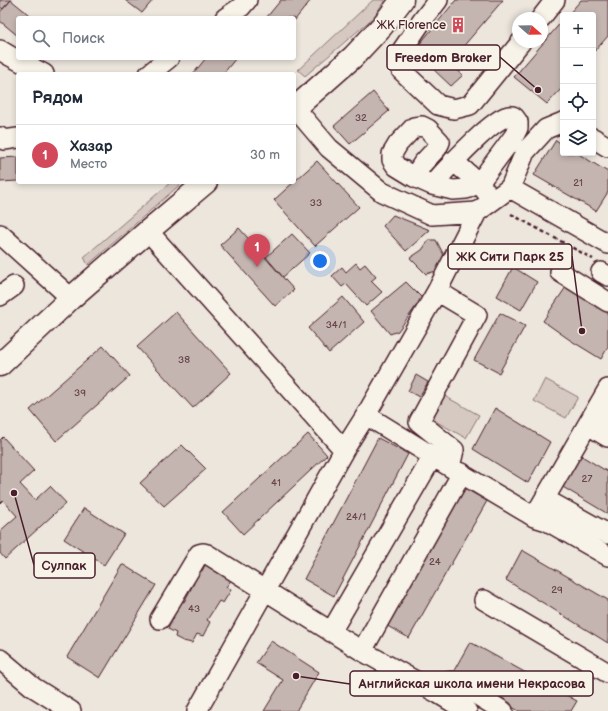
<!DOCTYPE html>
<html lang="ru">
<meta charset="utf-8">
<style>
body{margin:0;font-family:"Balsamiq Sans",sans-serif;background:#f6f6f7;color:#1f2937}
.controls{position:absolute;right:12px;top:12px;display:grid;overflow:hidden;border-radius:4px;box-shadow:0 2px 6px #0003}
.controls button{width:36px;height:36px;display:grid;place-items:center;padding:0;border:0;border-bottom:1px solid #e0e1e3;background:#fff;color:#1f2937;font:20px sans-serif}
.compass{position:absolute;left:512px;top:12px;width:36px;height:36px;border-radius:50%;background:#fff;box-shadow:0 2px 6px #0003;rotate:110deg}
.you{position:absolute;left:320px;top:261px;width:14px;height:14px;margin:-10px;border:3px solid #fff;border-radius:50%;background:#1a73e8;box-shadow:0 0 0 6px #1a73e833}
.badge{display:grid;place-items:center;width:26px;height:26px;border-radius:50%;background:#d1495b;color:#fff;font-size:13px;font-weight:700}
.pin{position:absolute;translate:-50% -33px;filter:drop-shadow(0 1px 2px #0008)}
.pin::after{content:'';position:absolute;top:21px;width:14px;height:12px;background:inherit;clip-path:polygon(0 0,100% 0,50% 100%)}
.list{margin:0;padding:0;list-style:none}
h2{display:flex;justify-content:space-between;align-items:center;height:52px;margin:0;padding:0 16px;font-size:17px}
h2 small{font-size:13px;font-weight:400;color:#747a83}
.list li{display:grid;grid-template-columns:26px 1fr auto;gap:12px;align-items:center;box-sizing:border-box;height:60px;padding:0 16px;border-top:1px solid #e0e1e3}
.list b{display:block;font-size:15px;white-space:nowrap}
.list p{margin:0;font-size:13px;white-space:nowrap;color:#747a83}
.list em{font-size:13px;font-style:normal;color:#747a83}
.icon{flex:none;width:22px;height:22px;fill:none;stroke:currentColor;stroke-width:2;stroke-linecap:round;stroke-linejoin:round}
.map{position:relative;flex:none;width:608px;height:711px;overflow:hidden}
.search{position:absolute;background:#fff;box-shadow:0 2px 6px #0003;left:16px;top:16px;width:280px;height:44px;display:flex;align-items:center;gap:10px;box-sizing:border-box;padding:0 14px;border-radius:4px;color:#747a83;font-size:15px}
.panel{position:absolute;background:#fff;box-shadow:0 2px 6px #0003;left:16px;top:72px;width:280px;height:112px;border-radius:4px}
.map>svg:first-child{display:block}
</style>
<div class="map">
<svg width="608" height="711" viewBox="0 0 608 711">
<rect width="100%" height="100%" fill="#ece6dd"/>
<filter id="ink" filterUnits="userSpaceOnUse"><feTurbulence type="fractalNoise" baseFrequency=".025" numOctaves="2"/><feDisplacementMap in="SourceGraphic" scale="8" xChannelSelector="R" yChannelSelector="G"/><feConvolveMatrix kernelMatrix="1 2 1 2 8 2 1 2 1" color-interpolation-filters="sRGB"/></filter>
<g filter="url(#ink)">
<path fill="#d5c9c2" stroke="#907476" d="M373,0H385L373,18L305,76L298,70Z
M171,182H183L88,265L84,257Z
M545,379L578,397L566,418L534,401Z
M439,393L479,415L466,438L426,416Z"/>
<path fill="#c4b5b0" stroke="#4a1f2b" d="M0,0H11L3,9L0,7Z
M11,0L33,18H18V36L0,21V12Z
M125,0H153L142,13Z
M281,0H311L294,21V18H266Z
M456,0H503L449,63L463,75L451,86L414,51Z
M581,0H608V36L593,53V15H568Z
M563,20V87L547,104L514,77Z
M206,58H236L223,74H193Z
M373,92L389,111L350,144L334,126Z
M556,140L563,145V153H577L608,172V192L596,211L534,175Z
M18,157V181L0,182V158Z
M317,161L359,207L315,246L274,200Z
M393,215L430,230L406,251L383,226Z
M239,228L294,290L275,306L220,245Z
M292,234L310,253L283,277L266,257Z
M429,240H436L446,259L443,265L436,271L426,274L410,258L422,250Z
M356,263L360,268L365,264L376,277L371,281L382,292L366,306L346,284L342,287L332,276L342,267L346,272Z
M513,267L537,282L521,310L497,296Z
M406,282L422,298L398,331L390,334L371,311Z
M568,284L608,310V347L601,359L570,340L543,321Z
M343,297L364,322L329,353L308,328Z
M176,312L231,373L193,408L137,347Z
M500,313L525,326L499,373L474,360Z
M103,346L130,376L56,441L30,410Z
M416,375L428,382L419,397L408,391Z
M495,408L550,442L528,483L473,449Z
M308,434L327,455L243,534L223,512Z
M3,437L34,471L20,484L35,500L50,486L66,503L5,559L0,553V531L17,516L3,500L0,503V440Z
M378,438L408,454L334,596L304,579Z
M182,445L206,469L164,506L140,483Z
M580,455L608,472V514L561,486Z
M461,486L487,501L409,638L382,623Z
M84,508L124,534L104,565L64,539Z
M522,550L608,600V643L506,580Z
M213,563L232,579L226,587L231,590L223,603L219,601L207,620L210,622L203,636L197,634L192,643L183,641L175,637L176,633L168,629L174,617L171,616L180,600L184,602L194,583L192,582L197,569L202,571L205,565L209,566Z
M122,564L156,585L100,678L67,657Z
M271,641L319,672L296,711H264L283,680L256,663Z
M470,642L577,701L571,711H519L452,674Z"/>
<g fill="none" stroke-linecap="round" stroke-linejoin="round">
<defs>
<path id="minor" d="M438,0L422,21L398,56L401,70L438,105L454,109L470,105L521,42
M225,18L241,7L247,0
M541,18L555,0
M0,50L10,56L44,74
M149,74L169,58
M295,108L329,148L382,192L432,215L477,212L510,188L608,244
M0,137L4,140L18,138
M593,138L608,147
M453,161L479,183L486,192
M414,177L423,163L437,148L440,142L428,129L422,126L414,127L398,144L392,154V160L396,166L414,177L432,185L453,190L466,189L479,183L514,136L518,128V122C516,120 515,116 512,116C497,112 443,173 432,185
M510,188L525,152L546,129L563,122
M148,231L344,450
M0,234L71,298
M560,272L608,302
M601,272L608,276
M437,291L477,315L419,422L454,450L450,467
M0,296L14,286
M366,415L450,467L526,512L534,517L547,521L608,556
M608,415L604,420L598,431L608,437
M534,517L608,389
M547,521L554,504L608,534
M484,600L608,673
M160,619L199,554L203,553L207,554L362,651L439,694L467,711
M331,632L433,456
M362,651L462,473
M0,659L33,687L71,711
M439,694C445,683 447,678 459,684L503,711
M197,711L344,450L366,415L437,291L477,212"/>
<path id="major" d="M294,109L353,57L382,26L402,0
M0,365L71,298L148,231L206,182"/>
</defs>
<use href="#minor" stroke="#4a1f2b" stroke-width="22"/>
<use href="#major" stroke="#4a1f2b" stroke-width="25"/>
<path stroke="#4a1f2b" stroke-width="2.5" stroke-dasharray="4 3" stroke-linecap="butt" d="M511,214L593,259"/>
<use href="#minor" stroke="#f7f3e8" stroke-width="19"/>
<use href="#major" stroke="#f7f3e8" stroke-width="22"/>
</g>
</g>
<defs>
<symbol id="building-bare" viewBox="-9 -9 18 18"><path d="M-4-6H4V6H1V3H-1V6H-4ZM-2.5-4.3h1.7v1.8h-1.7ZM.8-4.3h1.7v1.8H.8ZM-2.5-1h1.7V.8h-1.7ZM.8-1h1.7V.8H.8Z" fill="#d1495b" stroke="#f7f3e8" stroke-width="2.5" paint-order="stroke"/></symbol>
</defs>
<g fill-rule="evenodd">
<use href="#building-bare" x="447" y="14" width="22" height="22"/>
</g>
<g text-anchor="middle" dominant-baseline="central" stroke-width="3.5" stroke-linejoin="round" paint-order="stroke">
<g font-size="10" fill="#68444c">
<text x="361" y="118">32</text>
<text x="578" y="183">21</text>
<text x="316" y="203">33</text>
<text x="336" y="325">34/1</text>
<text x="184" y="360">38</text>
<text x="80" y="393">39</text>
<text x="587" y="479">27</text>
<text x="276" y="483">41</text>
<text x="356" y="517">24/1</text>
<text x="435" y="562">24</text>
<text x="557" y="590">29</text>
<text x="194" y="609">43</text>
</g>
<g font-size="12" fill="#4a1f2b" stroke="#f7f3e8" text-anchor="end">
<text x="446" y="25">ЖК Florence</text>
</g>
</g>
<path fill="none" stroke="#4a1f2b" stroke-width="1.5" d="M538 90L500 57M582 331L572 256M14 493L34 565M296 676L350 684"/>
<g fill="#4a1f2b" stroke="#f7f3e8" stroke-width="1.5">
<circle cx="538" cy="90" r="4"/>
<circle cx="582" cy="331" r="4"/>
<circle cx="14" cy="493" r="4"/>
<circle cx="296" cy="676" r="4"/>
</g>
<g fill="#f7f3e8" stroke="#4a1f2b" stroke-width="1.5">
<rect x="387" y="45" width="113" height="25" rx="4"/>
<rect x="448" y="244" width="124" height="25" rx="4"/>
<rect x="34" y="553" width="61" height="25" rx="4"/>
<rect x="350" y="671" width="243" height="25" rx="4"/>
</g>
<g font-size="13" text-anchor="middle" font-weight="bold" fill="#4a1f2b">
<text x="443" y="62">Freedom Broker</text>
<text x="510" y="261">ЖК Сити Парк 25</text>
<text x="64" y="570">Сулпак</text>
<text x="472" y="688">Английская школа имени Некрасова</text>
</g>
</svg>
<div class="controls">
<button>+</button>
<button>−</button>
<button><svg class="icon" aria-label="locate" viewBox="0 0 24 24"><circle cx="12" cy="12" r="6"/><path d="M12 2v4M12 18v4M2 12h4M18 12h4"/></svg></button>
<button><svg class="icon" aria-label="layers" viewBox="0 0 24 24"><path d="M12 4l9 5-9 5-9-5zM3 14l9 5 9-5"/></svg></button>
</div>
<svg class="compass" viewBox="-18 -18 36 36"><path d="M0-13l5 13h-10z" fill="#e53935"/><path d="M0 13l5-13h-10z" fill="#747a83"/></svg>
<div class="you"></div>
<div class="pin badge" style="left:257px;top:267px">1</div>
<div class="search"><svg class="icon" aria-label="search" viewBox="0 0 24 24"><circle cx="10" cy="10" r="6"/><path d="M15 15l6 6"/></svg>Поиск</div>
<section class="panel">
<h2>Рядом<small></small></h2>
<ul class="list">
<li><span class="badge">1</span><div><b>Хазар</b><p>Место</p></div><em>30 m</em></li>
</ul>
</section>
</div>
